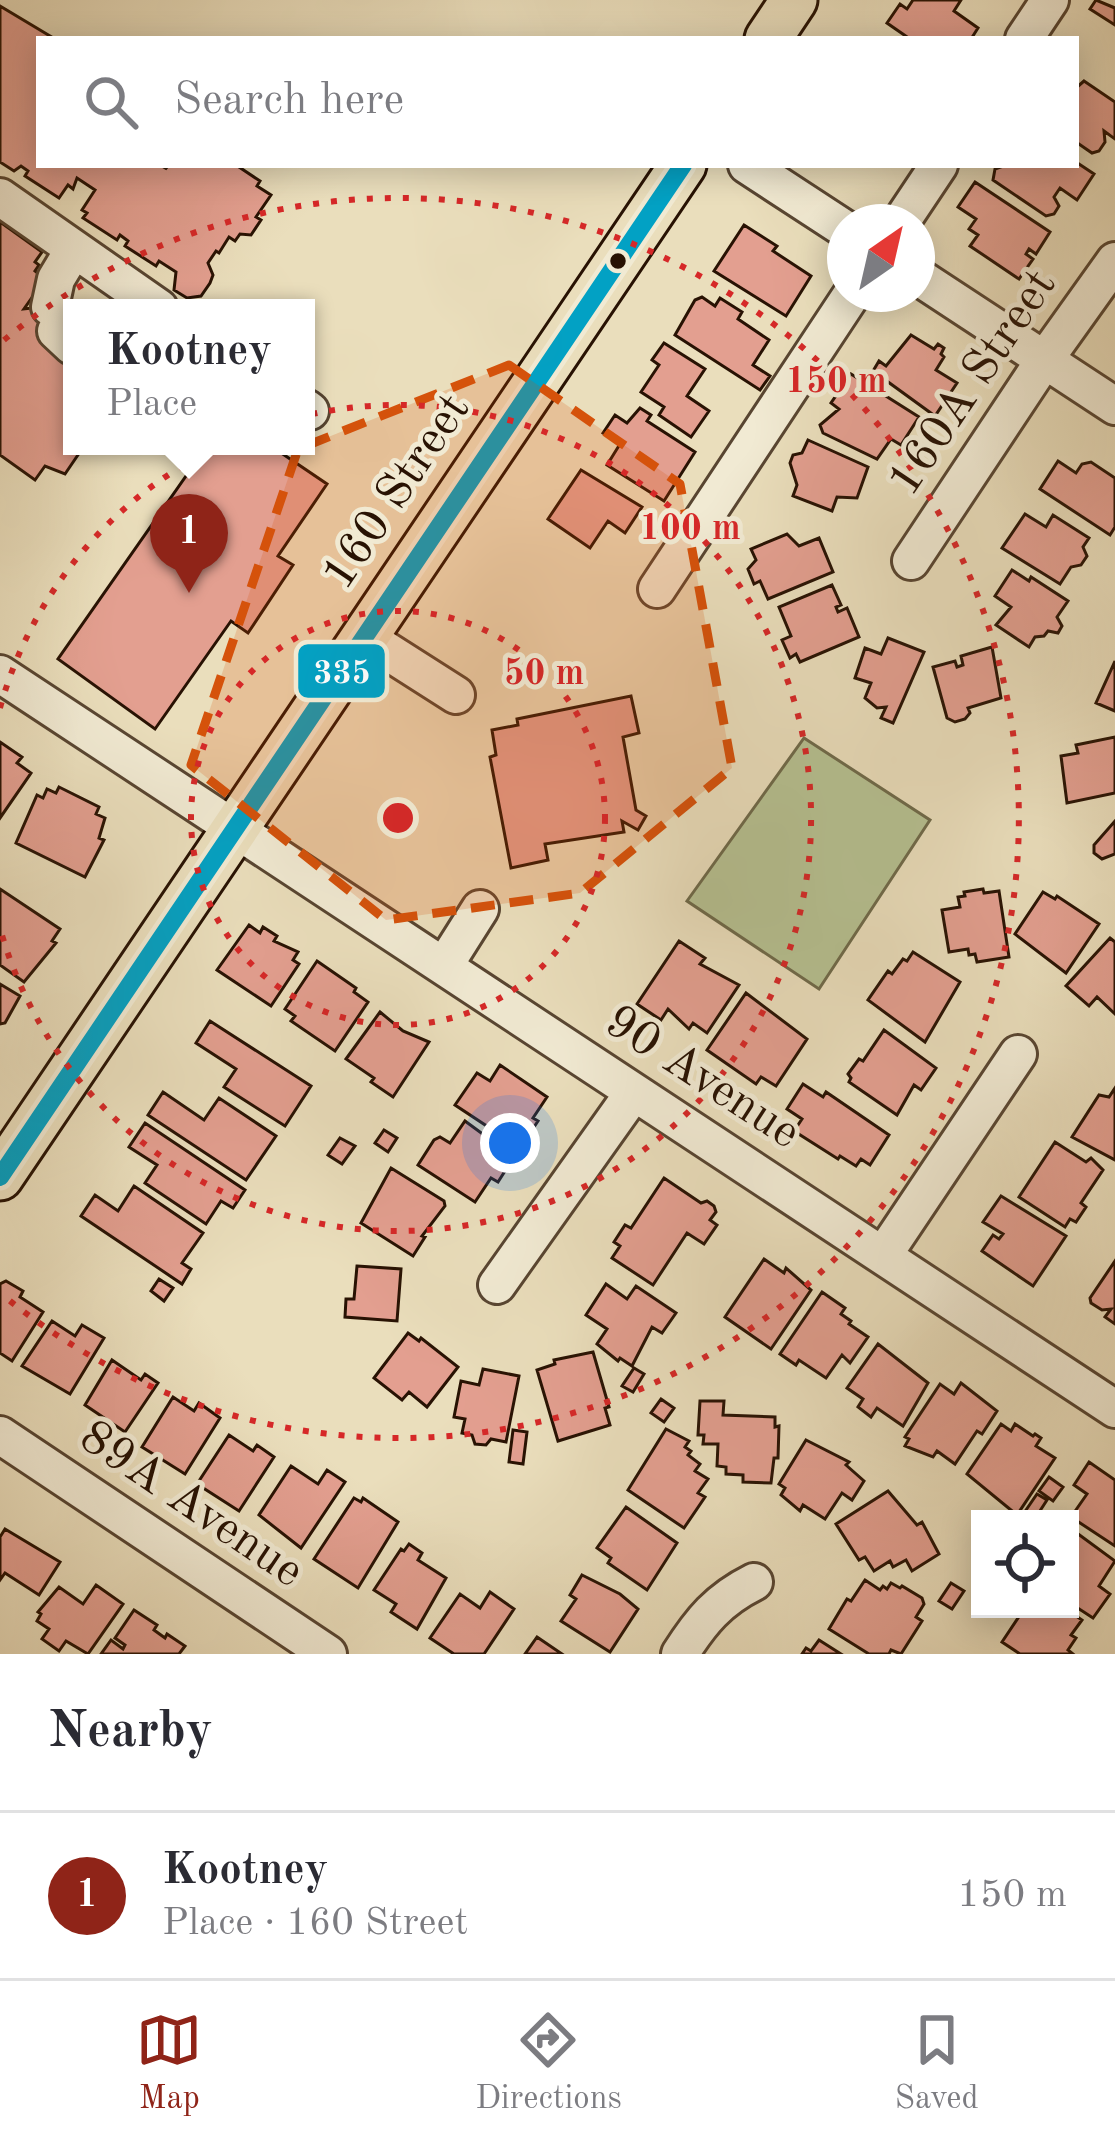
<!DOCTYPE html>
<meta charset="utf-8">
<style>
body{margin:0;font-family:"Old Standard TT",serif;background:#f7f7f7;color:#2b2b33}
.controls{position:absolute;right:36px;bottom:36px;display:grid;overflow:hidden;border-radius:0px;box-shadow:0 6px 30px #0003}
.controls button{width:108px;height:108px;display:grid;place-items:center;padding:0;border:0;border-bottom:3px solid #e1e1e2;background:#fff;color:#2b2b33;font:60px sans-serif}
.compass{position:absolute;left:827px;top:204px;width:108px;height:108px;border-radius:50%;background:#fff;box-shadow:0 6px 30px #0003;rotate:34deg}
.you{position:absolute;left:510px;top:1143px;width:42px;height:42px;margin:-30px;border:9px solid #fff;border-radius:50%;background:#1a73e8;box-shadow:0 0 0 18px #1a73e833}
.badge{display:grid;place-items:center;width:78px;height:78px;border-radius:50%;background:#8f2418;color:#fff;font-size:39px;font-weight:700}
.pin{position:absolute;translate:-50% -99px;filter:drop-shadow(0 3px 6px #0008)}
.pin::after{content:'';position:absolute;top:63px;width:42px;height:36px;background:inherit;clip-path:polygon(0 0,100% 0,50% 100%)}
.popup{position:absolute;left:63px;top:299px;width:252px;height:156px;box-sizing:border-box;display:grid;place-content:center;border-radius:0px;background:#fff;filter:drop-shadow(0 3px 9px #0005);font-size:39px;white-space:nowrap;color:#7c7c81}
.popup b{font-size:45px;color:#2b2b33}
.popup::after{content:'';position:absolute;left:50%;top:100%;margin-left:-24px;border:24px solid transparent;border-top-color:#fff}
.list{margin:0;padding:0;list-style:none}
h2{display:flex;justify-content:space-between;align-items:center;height:156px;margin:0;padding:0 48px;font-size:51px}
h2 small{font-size:39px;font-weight:400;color:#7c7c81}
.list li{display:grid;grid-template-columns:78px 1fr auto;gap:36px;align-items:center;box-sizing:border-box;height:168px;padding:0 48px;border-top:3px solid #e1e1e2}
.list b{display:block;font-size:45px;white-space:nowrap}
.list p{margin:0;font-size:39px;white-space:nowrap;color:#7c7c81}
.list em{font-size:39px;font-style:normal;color:#7c7c81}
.icon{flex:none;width:66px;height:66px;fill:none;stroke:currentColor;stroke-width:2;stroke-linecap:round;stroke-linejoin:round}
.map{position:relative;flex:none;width:1115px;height:1654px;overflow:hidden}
.search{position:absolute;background:#fff;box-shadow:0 6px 30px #0003;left:36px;right:36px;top:36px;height:132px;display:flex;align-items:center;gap:30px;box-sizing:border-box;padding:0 42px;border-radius:0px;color:#7c7c81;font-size:45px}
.sheet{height:324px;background:#fff}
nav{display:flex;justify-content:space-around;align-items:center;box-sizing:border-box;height:168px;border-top:3px solid #e1e1e2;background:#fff;font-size:33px;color:#7c7c81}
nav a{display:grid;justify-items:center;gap:6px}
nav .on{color:#8f2418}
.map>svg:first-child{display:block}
</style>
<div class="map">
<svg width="1115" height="1654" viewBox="0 0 1115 1654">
<rect width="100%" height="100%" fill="#eadebc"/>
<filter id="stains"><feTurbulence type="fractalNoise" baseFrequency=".00167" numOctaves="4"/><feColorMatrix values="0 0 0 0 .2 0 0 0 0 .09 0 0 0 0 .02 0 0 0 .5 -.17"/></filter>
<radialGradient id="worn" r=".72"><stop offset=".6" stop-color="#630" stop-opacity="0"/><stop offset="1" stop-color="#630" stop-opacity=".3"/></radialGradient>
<path fill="#b6c192" stroke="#6f6a4a" stroke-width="3" d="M804,738L930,820L819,989L687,901Z"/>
<path fill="#e39f90" stroke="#281203" stroke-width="3" d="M913,0H961L954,11L978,28L971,39H910L887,23L900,4L907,9Z
M1096,0L1115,8V25L1090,9Z
M0,6L55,39H39V165H160L167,169L164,165H236L260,181L257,186L271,195L256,217L261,220L251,235L240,234L235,241L229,237L219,253L216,251L208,263L213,275L210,283L201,296L187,298L174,290L176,272L159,261L156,266L125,246L128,241L120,235L117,240L83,218L87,213L82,210L95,190L77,178L73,189L68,185L59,198L25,176L28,171L21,166L14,171L0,162Z
M1084,81L1115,102V139L1104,131L1105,142L1099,151L1092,153L1076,142V88Z
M1076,162L1094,174L1077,200L1060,188L1054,197L1059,206L1054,214L1046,216L993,180L995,169L1006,165H1076Z
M975,182L1050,232L1036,254L1029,249L1026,254L1033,259L1019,279L970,246L978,235L969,229L976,219L958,207Z
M0,222L42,252L35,262L39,265L35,271L45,279L24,309L76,303L77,308H72V446H84L65,474L45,466L35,480L0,455Z
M744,225L777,246L773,251L811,276L786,316L714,271Z
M702,297L715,306L720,298L742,312L738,319L769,340L753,365L770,376L760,390L675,335L695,300Z
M911,335L934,349L938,344L944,348L941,354L944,357L936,370L957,383L935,416L873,371L879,361L886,366Z
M664,343L705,369L687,396L709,411L691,437L659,415L664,407L641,392L659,365L652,360Z
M851,374L919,417L901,445L891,439L877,459L823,433L820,425L839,409L831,403Z
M640,408L651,415L647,421L695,452L664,501L607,465L620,444L603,433L615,415L627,423Z
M808,440L868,467L857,498L837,497L832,511L793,496L797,485L790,463L793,455L802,453Z
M207,446H271L327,484L278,556L293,565L248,633L231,621L155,729L58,659Z
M1058,461L1076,473L1082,464L1091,462L1115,478V527L1110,535L1040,489Z
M581,470L642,507L625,533L608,521L590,548L548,519Z
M1025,514L1046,527L1053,515L1089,538L1083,547L1087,556L1081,565L1071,567L1060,584L1002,548Z
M787,534L799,546L819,538L833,572L768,599L760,581L754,584L748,569L756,560L751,549Z
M1012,570L1029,581L1031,577L1068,601L1057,617L1062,626L1058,633L1048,631L1044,636L1035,637L1029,647L996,625L1011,607L995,596Z
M832,585L841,605L836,607L838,612L847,608L859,637L800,662L796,654L790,658L782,640L791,636L779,607Z
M888,638L924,652L893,723L881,718L886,707L877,708L865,698L871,683L855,678L865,648L881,654Z
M992,647L1001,698L968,708L970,713L965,719L955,722L947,718L933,667L955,661L957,667L963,665L961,656Z
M1115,661V711L1096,703Z
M631,696L639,733L623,737L636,810L646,816L638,830L622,821L624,832L545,844L548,860L511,868L490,757L496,755L492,730L518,725L517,719Z
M1115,737V793L1067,803L1061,756L1078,753L1076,745Z
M0,742L22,757L17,763L31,773L0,818Z
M59,787L99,807L96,814L105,818L99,838L104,840L85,877L16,843L37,795L43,798L47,789L56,793Z
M1115,821V854L1102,859L1094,853V845Z
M0,889L60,929L52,941L56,943L24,982L0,965Z
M983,889L984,893L999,891L1009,957L977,962L975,954L969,955L968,949L949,952L942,910L960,907L958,897L965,896L964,892Z
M1043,892L1055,899L1057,896L1099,924L1066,973L1015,934Z
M249,925L260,933L263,927L277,936L274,941L298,952L293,960L299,964L271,1006L217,970Z
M1110,938L1115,942V1014L1097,997L1089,1006L1066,986Z
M679,941L705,958L700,964L739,985L707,1033L693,1023L689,1029L668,1009L661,1020L637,1004Z
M913,952L960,982L925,1042L868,1000L888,971L892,974L903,959L907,961Z
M317,961L356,988L354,992L368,1002L335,1051L291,1021L295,1016L285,1009Z
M0,984L20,996L5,1023L0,1024Z
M746,993L807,1039L776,1086L761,1077L756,1084L707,1050Z
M380,1012L403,1031L429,1042L393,1097L371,1082L374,1078L346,1059Z
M210,1021L311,1086L285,1126L224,1087L236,1069L196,1043Z
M884,1030L936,1068L921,1090L914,1085L897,1115L849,1082L851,1078L848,1074L859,1059L863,1061Z
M500,1065L547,1097L533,1118L538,1121L520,1148L455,1105L477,1073L490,1081Z
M803,1084L823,1097L826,1092L889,1135L870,1165L861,1159L856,1166L840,1156L838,1159L794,1131L802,1119L787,1109Z
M1115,1088V1160L1072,1137L1099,1095L1109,1097Z
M163,1092L204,1120L219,1098L276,1136L246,1180L148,1115Z
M465,1121L514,1157L498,1182L491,1178L475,1202L418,1165L434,1140L440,1137L450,1143Z
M145,1123L245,1190L233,1208L221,1201L206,1224L145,1183L157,1165L129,1147Z
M384,1130L397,1138L388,1152L375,1143Z
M340,1138L355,1146L342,1164L328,1155Z
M1055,1142L1086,1162L1091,1158L1103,1170L1081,1203L1086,1207L1076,1222L1070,1219L1065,1227L1019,1197Z
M391,1168L444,1201L445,1206L422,1236L425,1237L413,1256L361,1223Z
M664,1178L701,1203L707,1201L714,1206L716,1212L710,1220L717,1225L704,1244L687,1233L653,1285L612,1258L620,1246L614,1242L625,1225L631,1228Z
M134,1186L203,1233L182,1263L191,1269L182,1284L81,1216L95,1195L118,1211Z
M1001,1196L1066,1236L1033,1286L982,1251L993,1235L999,1239L1003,1234L983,1222Z
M764,1259L784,1273L786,1268L811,1290L771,1349L725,1317Z
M1115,1261V1324L1105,1317L1111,1309L1102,1310L1091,1303L1090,1298Z
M357,1266L401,1269L397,1321L345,1317L346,1299H354Z
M159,1279L173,1288L164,1301L151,1291Z
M6,1281L23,1291L20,1297L43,1312L12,1361L0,1353V1284Z
M606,1284L627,1299L636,1286L676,1313L662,1333L652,1327L632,1366L620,1358L618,1361L597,1344L607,1329L586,1315Z
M822,1292L845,1308L841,1314L851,1321L849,1324L868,1337L850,1363L842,1355L826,1378L799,1360L796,1365L780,1354Z
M52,1321L75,1336L82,1325L104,1338L70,1394L22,1366Z
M408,1333L419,1341L421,1338L458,1367L427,1407L409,1392L402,1400L374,1378Z
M878,1344L928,1383L903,1426L877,1408L871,1417L858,1407L863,1399L847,1388Z
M593,1352L609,1407L605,1408L610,1425L558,1441L537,1370L555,1364L554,1360Z
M112,1360L141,1380L145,1374L158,1383L125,1432L85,1405Z
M634,1368L644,1374L633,1392L622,1386Z
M483,1369L519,1376L506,1442L491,1439L486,1445L475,1444L472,1435L462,1433L465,1419L454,1417L461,1381L479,1385Z
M961,1383L997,1411L982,1434L977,1431L955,1464L937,1451L933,1457L905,1446L909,1439L905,1437L940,1384L954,1394Z
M173,1397L194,1411L199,1403L220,1418L185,1474L142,1447Z
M661,1399L674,1408L664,1422L651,1413Z
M700,1401H724L723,1415L775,1417V1427L779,1426L778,1458H774L771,1483L743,1482V1475L726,1474V1467L717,1466L718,1444H703L704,1435H698Z
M1001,1424L1011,1431L1015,1424L1033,1436L1035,1434L1041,1438L1036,1446L1055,1458L1017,1515L967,1474Z
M666,1429L689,1441L685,1447L691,1451L688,1455L700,1464L695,1471L708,1479L698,1493L705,1497L684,1528L628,1490Z
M513,1430L527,1432L523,1464L509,1462Z
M229,1435L253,1451L257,1445L274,1457L239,1511L197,1484Z
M806,1440L849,1462L846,1465L864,1481L852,1500L842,1493L825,1519L803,1505L800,1511L781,1495L785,1488L779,1484Z
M1089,1462L1115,1480V1546L1071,1517L1087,1494L1074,1485Z
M291,1466L318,1484L327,1470L345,1482L301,1548L259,1515Z
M1049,1477L1063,1487L1053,1501L1039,1491Z
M888,1491L917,1525L922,1522L939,1554L912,1571L906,1560L893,1567L890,1561L874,1571L865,1557L859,1560L836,1524Z
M1037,1494L1047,1500L1036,1517L1026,1510Z
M354,1498L361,1502L363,1498L398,1522L358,1588L314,1559Z
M626,1507L677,1543L647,1590L608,1563L611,1558L597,1548Z
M1070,1528L1115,1561L1099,1586L1110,1594L1093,1618L1070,1603Z
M5,1529L60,1562L39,1595L5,1573L0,1580V1537Z
M409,1544L422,1553L418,1560L446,1578L417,1629L391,1612L396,1604L374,1590L401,1549L404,1551Z
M582,1575L620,1594L638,1609L610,1652L561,1621L576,1599L570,1595Z
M865,1580L880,1590L883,1586L887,1589L891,1583L900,1588L902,1586L922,1598L924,1604L916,1617L922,1621L901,1654L891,1650L889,1654H869L829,1629L847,1599L851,1601Z
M951,1583L964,1591L952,1609L939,1601Z
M96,1585L123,1604L88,1654L66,1641L59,1651L42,1639L49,1629L37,1621L41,1614L38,1612L59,1587L83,1604Z
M490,1592L514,1609L484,1654H454L430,1638L460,1594L480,1608Z
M1018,1609H1066L1082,1620L1071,1635L1076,1638L1068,1650L1073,1654H1020L1002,1642L1022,1612Z
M134,1610L157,1625L154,1630L165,1638L167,1634L185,1646L179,1654H101L111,1640L123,1649L125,1645L115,1638Z
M537,1637L562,1654H525Z
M819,1640L841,1654H802L806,1648L811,1651Z"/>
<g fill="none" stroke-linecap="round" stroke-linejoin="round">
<defs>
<path id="minor" d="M1024,39L1050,0
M747,165L845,229
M0,197L159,308
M901,222L939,165
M917,276L1115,406
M50,307L56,279L74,249
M56,331L72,346
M306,408L310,411
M911,561L1045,359L1115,261
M657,589L852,294
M365,637L456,695
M0,674L1115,1409
M444,966L480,909
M884,1254L1018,1054
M497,1285L634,1092
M0,1435L328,1654
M680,1654C701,1621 718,1600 754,1582"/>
<path id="major" d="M768,39L794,0
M0,1177L683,165"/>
</defs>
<use href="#minor" stroke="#584531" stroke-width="42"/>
<use href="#major" stroke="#281203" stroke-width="51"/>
<use href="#minor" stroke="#f1ead3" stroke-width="36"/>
<use href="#major" stroke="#eadebc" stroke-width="45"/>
<defs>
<path id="bus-1" d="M0,1177L683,165"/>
</defs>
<use href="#bus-1" stroke="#f1ead3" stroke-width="27"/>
<use href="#bus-1" stroke="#02a1c4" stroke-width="18"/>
</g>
<path fill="#d5520b" fill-opacity="0.2" stroke="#d5520b" stroke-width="9" stroke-dasharray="24 15" stroke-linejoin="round" d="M509,365L680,484L732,768L580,893L386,920L191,765L298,449Z"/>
<g fill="none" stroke="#d62828" stroke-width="6" stroke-dasharray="6 12">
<circle cx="398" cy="818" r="207"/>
<path d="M0 708A413 413 0 1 1 0 928"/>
<path d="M4 340A620 620 0 1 1 4 1296"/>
</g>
<circle fill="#281203" stroke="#f1ead3" stroke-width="4.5" cx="618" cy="261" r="10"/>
<g text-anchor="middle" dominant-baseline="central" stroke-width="10" stroke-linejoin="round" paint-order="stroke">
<g font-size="48" fill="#281203" stroke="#f1ead3">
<text transform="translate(973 383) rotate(-56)">160A Street</text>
<text transform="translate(397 492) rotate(-56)">160 Street</text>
<text transform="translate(702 1078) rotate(33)">90 Avenue</text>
<text transform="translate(191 1505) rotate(34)">89A Avenue</text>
</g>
</g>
<circle cx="398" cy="818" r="18" fill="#d62828" stroke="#f1ead3" stroke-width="6"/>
<g font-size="36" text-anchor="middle" font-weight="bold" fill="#d62828" stroke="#f1ead3" stroke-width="10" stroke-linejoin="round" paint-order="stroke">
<text x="836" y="392">150 m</text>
<text x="690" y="539">100 m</text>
<text x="544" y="684">50 m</text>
</g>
<rect stroke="#f1ead3" stroke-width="4.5" x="296" y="642" width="91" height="58" rx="12" fill="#02a1c4"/>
<g font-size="33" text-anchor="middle" font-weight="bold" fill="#fff">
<text x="342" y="683">335</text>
</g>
<rect width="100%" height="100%" filter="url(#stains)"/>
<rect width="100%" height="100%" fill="url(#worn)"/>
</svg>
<div class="controls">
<button><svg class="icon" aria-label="locate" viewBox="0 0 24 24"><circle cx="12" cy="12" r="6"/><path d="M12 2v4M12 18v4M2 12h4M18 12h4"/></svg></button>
</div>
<svg class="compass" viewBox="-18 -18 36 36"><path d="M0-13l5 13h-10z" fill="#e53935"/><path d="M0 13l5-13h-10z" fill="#7c7c81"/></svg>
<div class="you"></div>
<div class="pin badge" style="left:189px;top:593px">1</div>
<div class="popup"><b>Kootney</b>Place</div>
<div class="search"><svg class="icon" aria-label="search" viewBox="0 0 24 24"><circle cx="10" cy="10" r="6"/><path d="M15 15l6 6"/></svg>Search here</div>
</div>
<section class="sheet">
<h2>Nearby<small></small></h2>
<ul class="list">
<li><span class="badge">1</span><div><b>Kootney</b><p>Place · 160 Street</p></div><em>150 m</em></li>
</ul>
</section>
<nav>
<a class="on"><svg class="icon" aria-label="map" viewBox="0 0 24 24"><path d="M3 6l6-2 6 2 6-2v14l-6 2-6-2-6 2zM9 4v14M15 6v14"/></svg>Map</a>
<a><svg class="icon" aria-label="directions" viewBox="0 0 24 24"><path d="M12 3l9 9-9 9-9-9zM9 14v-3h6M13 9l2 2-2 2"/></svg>Directions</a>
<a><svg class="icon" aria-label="saved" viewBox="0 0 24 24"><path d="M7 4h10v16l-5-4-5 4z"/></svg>Saved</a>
</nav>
